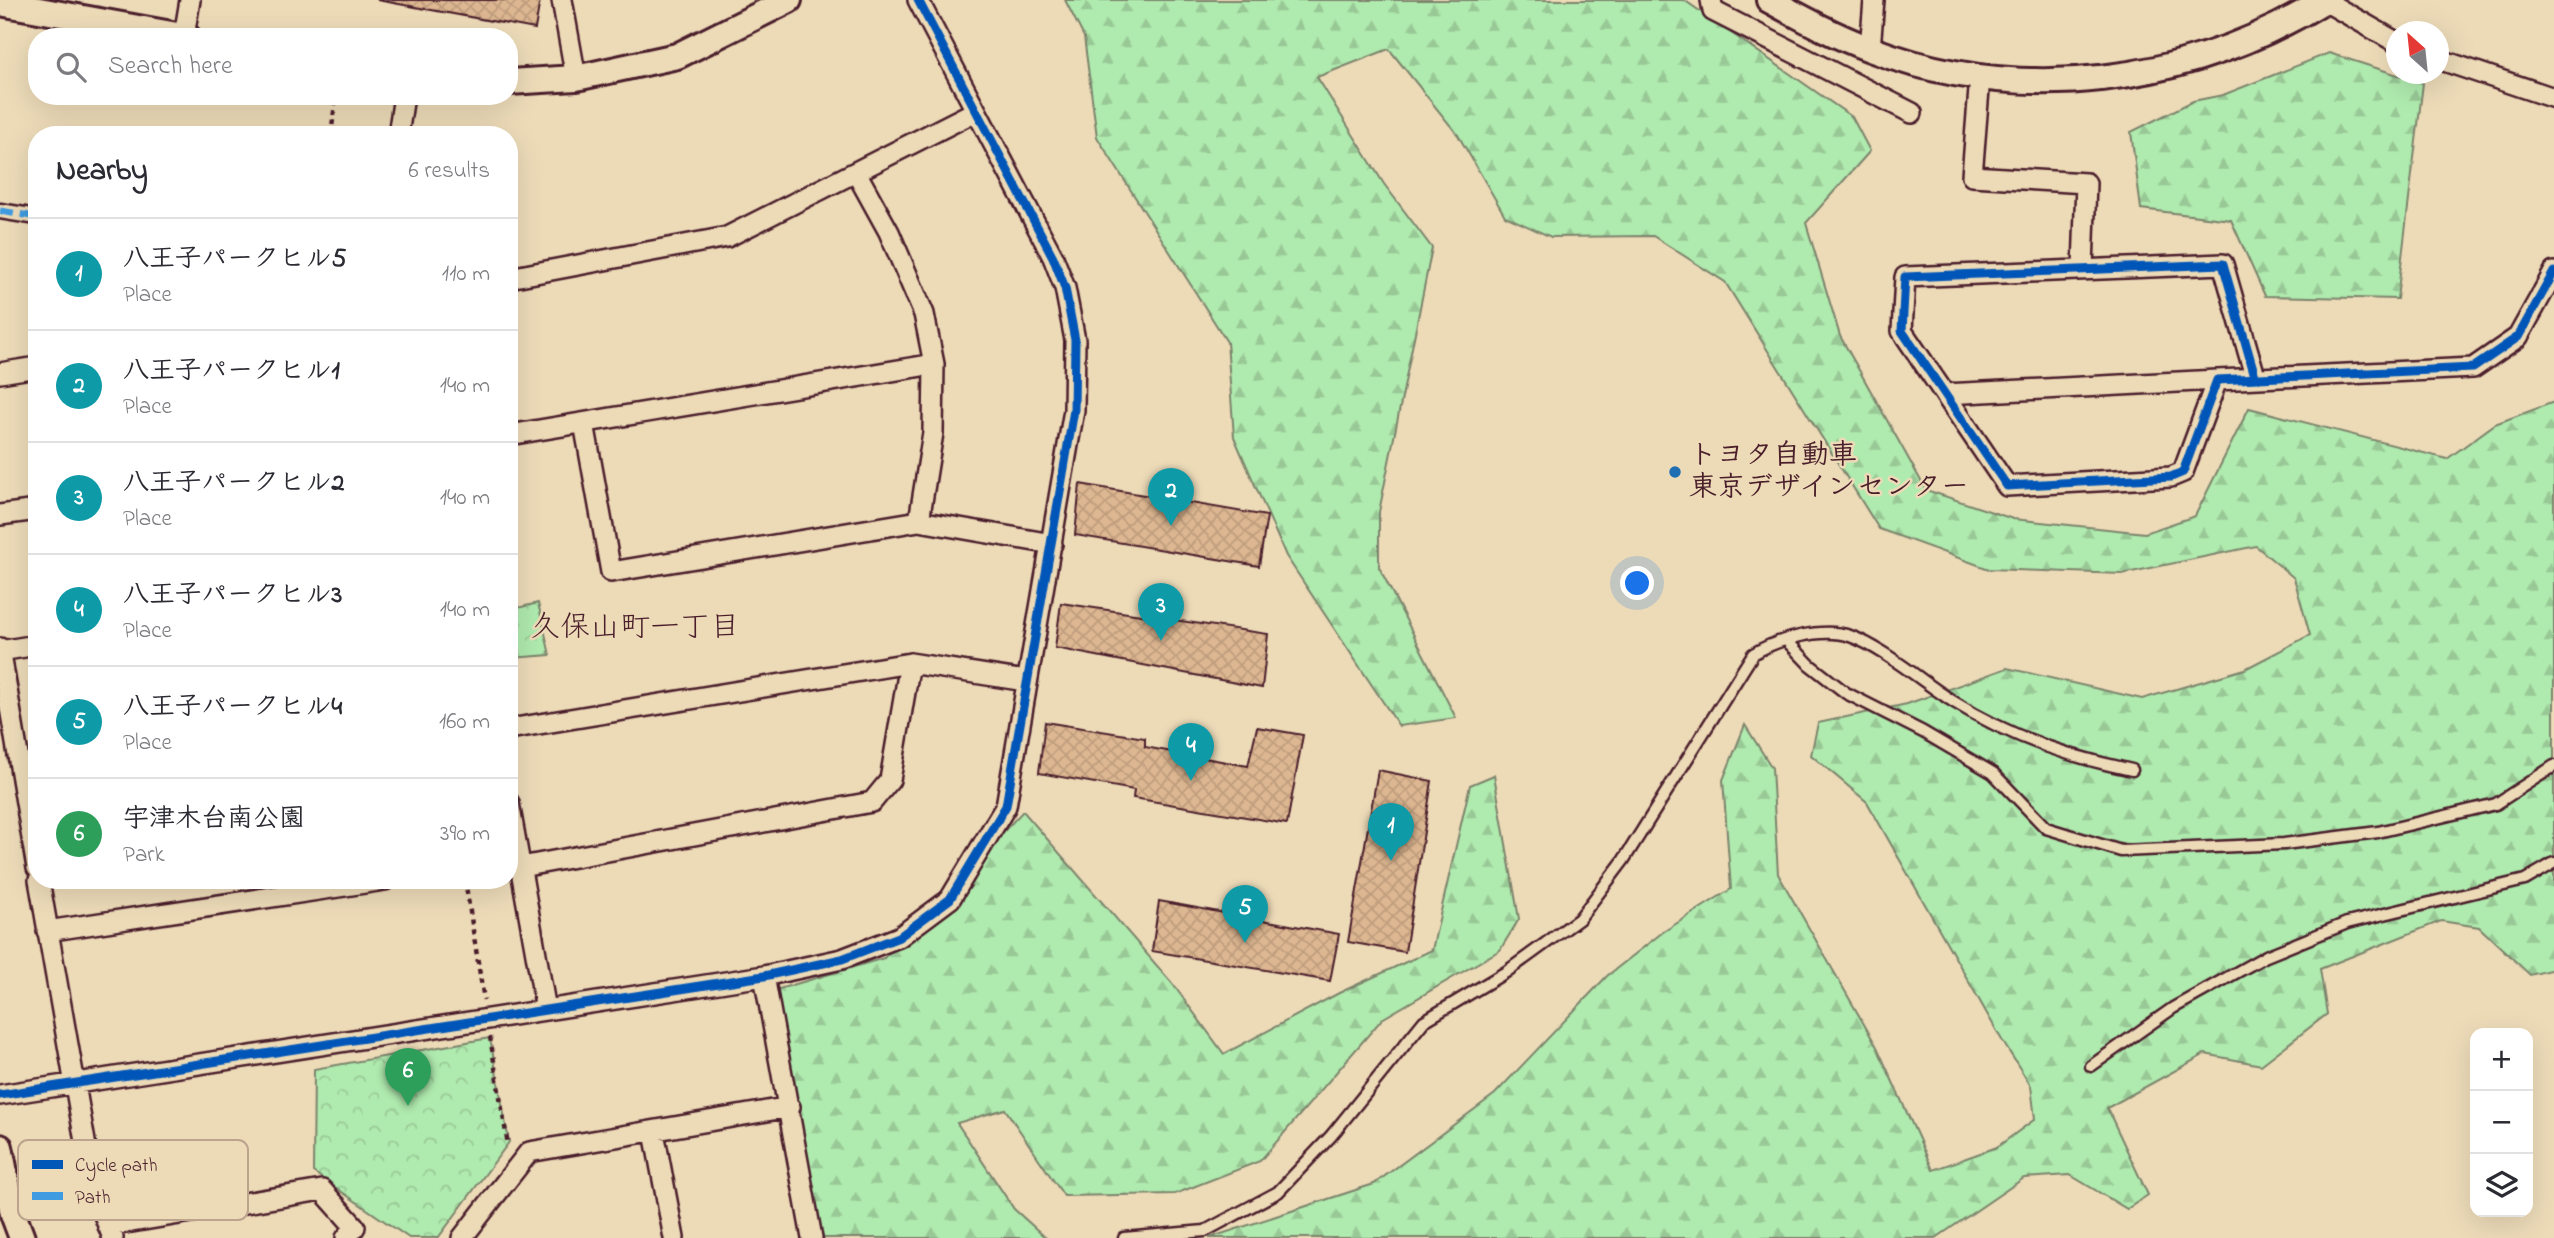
<!DOCTYPE html>
<meta charset="utf-8">
<style>
body{margin:0;font-family:"Indie Flower","Klee One",sans-serif;background:#f2f2f3;color:#2b2b33}
.controls{position:absolute;right:21px;bottom:21px;display:grid;overflow:hidden;border-radius:14px;box-shadow:0 7px 28px #0002}
.controls button{width:63px;height:63px;display:grid;place-items:center;padding:0;border:0;border-bottom:2px solid #e1e1e2;background:#fff;color:#2b2b33;font:35px sans-serif}
.compass{position:absolute;left:2386px;top:21px;width:63px;height:63px;border-radius:50%;background:#fff;box-shadow:0 7px 28px #0002;rotate:333deg}
.you{position:absolute;left:1638px;top:584px;width:24px;height:24px;margin:-18px;border:5px solid #fff;border-radius:50%;background:#1a73e8;box-shadow:0 0 0 10px #1a73e833}
.badge{display:grid;place-items:center;width:46px;height:46px;border-radius:50%;background:#111827;color:#fff;font-size:23px;font-weight:700}
.pin{position:absolute;translate:-50% -58px;filter:drop-shadow(0 2px 4px #0008)}
.pin::after{content:'';position:absolute;top:37px;width:24px;height:21px;background:inherit;clip-path:polygon(0 0,100% 0,50% 100%)}
.list{margin:0;padding:0;list-style:none}
h2{display:flex;justify-content:space-between;align-items:center;height:91px;margin:0;padding:0 28px;font-size:30px}
h2 small{font-size:23px;font-weight:400;color:#7c7c81}
.list li{display:grid;grid-template-columns:46px 1fr auto;gap:21px;align-items:center;box-sizing:border-box;height:112px;padding:0 28px;border-top:2px solid #e1e1e2}
.list b{display:block;font-size:26px;white-space:nowrap}
.list p{margin:0;font-size:23px;white-space:nowrap;color:#7c7c81}
.list em{font-size:23px;font-style:normal;color:#7c7c81}
.icon{flex:none;width:38px;height:38px;fill:none;stroke:currentColor;stroke-width:2;stroke-linecap:round;stroke-linejoin:round}
.map{position:relative;flex:none;width:2554px;height:1238px;overflow:hidden}
.search{position:absolute;background:#fff;box-shadow:0 7px 28px #0002;left:28px;top:28px;width:490px;height:77px;display:flex;align-items:center;gap:18px;box-sizing:border-box;padding:0 24px;border-radius:28px;color:#7c7c81;font-size:26px}
.panel{position:absolute;background:#fff;box-shadow:0 7px 28px #0002;left:28px;top:126px;width:490px;height:763px;border-radius:28px}
.map>svg:first-child{display:block}
</style>
<div class="map">
<svg width="2554" height="1238" viewBox="0 0 2554 1238">
<defs>
<pattern id="forest-firs" width="22" height="20" patternUnits="userSpaceOnUse" patternTransform="scale(1.75)"><rect width="22" height="20" fill="#afeaae"/><path d="M5 1l3.5 6h-7zM16 11l3.5 6h-7z" fill="#98c896"/></pattern>
<pattern id="park-crowns" width="20" height="18" patternUnits="userSpaceOnUse" patternTransform="scale(1.75)"><rect width="20" height="18" fill="#afeaae"/><path d="M2 6a3 3 0 1 1 6 0M12 15a3 3 0 1 1 6 0" fill="none" stroke="#98c896"/></pattern>
<pattern id="building-cross-hatch" width="8" height="8" patternUnits="userSpaceOnUse" patternTransform="scale(1.75)"><rect width="8" height="8" fill="#ddb791"/><path d="M0 0l8 8M0 8l8-8" fill="none" stroke="#bf9d7d"/></pattern>
</defs>
<rect width="100%" height="100%" fill="#eddbb8"/>
<filter id="ink" filterUnits="userSpaceOnUse"><feTurbulence type="fractalNoise" baseFrequency=".0143" numOctaves="2"/><feDisplacementMap in="SourceGraphic" scale="14" xChannelSelector="R" yChannelSelector="G"/><feConvolveMatrix kernelMatrix="1 2 1 2 8 2 1 2 1" color-interpolation-filters="sRGB"/></filter>
<g filter="url(#ink)">
<path fill="url(#forest-firs)" stroke="#7c846c" stroke-width="2" d="M1065,0H1684L1852,117L1870,151L1806,223L1840,336L1926,490L2013,519L2145,533L2195,516L2249,408L2447,459L2495,424L2554,402V969L2530,975L2479,927L2441,921L2320,969L2327,1014L2261,1065L2205,1054L2107,1108L2148,1195L2127,1209L2070,1175L2024,1178L1936,1238H1209L1374,1184L1495,1094L1607,976L1663,932L1731,889L1723,780L1745,725L1772,768L1778,874L1877,1047L1933,1170L1997,1147L2035,1119L2031,1086L2003,1042L1867,802L1811,755L1818,723L1907,704L2007,668L2142,699L2245,669L2310,635L2294,578L2256,546L2122,574L1989,569L1879,529L1725,282L1653,236L1551,237L1505,216L1458,135L1389,49L1317,77L1384,184L1432,248L1379,512V567L1456,718L1399,726L1286,556L1234,437L1227,342L1097,137L1084,37Z
M2329,53L2423,83L2397,299L2265,296L2231,220L2141,209L2131,132L2193,101L2223,95Z
M1494,775L1519,919L1500,950L1382,1019L1260,1161L1175,1194L1064,1196L1005,1109L957,1123L1014,1209L1046,1238H818L772,991L884,958L1023,811L1172,983L1224,1054L1339,993L1432,950L1470,785Z"/>
<path fill="url(#park-crowns)" stroke="#7c846c" stroke-width="2" d="M538,603L550,655L512,658L509,610Z
M490,1038L509,1142L438,1238H409L313,1172L314,1069Z"/>
<path fill="url(#building-cross-hatch)" stroke="#4a1f2b" stroke-width="2" d="M377,0H540L535,29Z
M1080,484L1267,516L1259,566L1075,535Z
M1061,603L1268,634L1262,688L1055,648Z
M1045,722L1145,738V747L1248,766L1257,727L1303,735L1287,824L1133,798L1134,790L1039,773Z
M1378,770L1432,781L1405,952L1348,942Z
M1159,901L1339,934L1330,981L1152,951Z"/>
<g fill="none" stroke-linecap="round" stroke-linejoin="round">
<defs>
<path id="service" d="M1787,641L1810,665L1846,693L1923,732L1993,773L2046,828L2121,851L2284,844L2378,832L2496,804L2554,766
M2091,1066L2173,1008L2266,956L2347,923L2525,880L2554,863
M1124,1238L1205,1231L1278,1192L1331,1136L1424,1021L1506,972L1579,919L1623,861L1753,654C1777,639 1822,627 1850,636C1882,647 1924,683 1954,702C2010,737 2068,757 2132,770"/>
<path id="pedestrian" d="M0,211L37,217"/>
<path id="minor" d="M562,0L576,78
M1711,0L1713,11L1912,113
M2323,0L2396,42
M184,36L190,0
M1870,49L1874,0
M2438,59L2554,98
M1980,77L1972,176L2086,183L2083,268
M398,135L404,96
M857,174L889,232L924,314L934,364L933,433L919,521
M509,278L727,237L976,111
M0,373L37,367
M2255,376L2223,264L1905,277L1902,331L2007,486L2171,477L2183,472L2217,380L2473,368L2518,337L2554,272
M1945,394L2217,380
M584,423L611,572L919,521L1052,544
M509,435L934,364
M0,515L37,510
M0,648L37,868
M0,651L37,645
M509,729L910,663L1026,681
M509,803L546,1010
M521,867L872,802L890,780L910,663
M39,880L93,1187L113,1238
M47,931L385,880
M764,976L812,1238
M0,1095L764,976L842,959L899,937L950,899L1006,806L1074,410L1075,340L1065,288L1053,257L918,0
M654,1132L674,1238
M108,1226L322,1190L355,1227L346,1238
M462,1238L529,1152L790,1107"/>
<path id="tertiary" d="M1769,0C1802,18 1835,36 1870,49C2021,107 2189,84 2325,0
M0,3L188,37
M509,82L576,78L677,56L789,0
M0,1147L13,1214L22,1238"/>
</defs>
<use href="#service" stroke="#4a1f2b" stroke-width="15"/>
<use href="#pedestrian" stroke="#4a1f2b" stroke-width="19"/>
<use href="#minor" stroke="#4a1f2b" stroke-width="24"/>
<use href="#tertiary" stroke="#4a1f2b" stroke-width="30"/>
<path stroke="#4a1f2b" stroke-width="4.5" stroke-dasharray="5 5" stroke-linecap="butt" d="M331,135L336,96
M465,880L484,1000
M490,1037L508,1145"/>
<use href="#service" stroke="#eddbb8" stroke-width="10"/>
<use href="#pedestrian" stroke="#eddbb8" stroke-width="14"/>
<use href="#minor" stroke="#eddbb8" stroke-width="19"/>
<use href="#tertiary" stroke="#eddbb8" stroke-width="24"/>
<path stroke="#409be1" stroke-width="7" stroke-dasharray="14 7" stroke-linecap="butt" d="M0,211L37,217"/>
<defs>
<path id="cycleway" d="M2255,376L2223,264L1905,277L1902,331L2007,486L2171,477L2183,472L2217,380L2473,368L2518,337L2554,272
M0,1095L764,976L842,959L899,937L950,899L1006,806L1074,410L1075,340L1065,288L1053,257L918,0"/>
</defs>
<use href="#cycleway" stroke="#eddbb8" stroke-width="13"/>
<use href="#cycleway" stroke="#0057b8" stroke-width="9"/>
</g>
</g>
<circle fill="#1f6fb2" stroke="#eddbb8" stroke-width="2.5" cx="1675" cy="472" r="7"/>
<g text-anchor="middle" dominant-baseline="central" stroke-width="5" stroke-linejoin="round" paint-order="stroke">
<g font-size="28" font-weight="bold" fill="#4a1f2b" stroke="#eddbb8" text-anchor="start">
<text x="1689" y="456">トヨタ自動車<tspan x="1689" dy="32">東京デザインセンター</tspan></text>
</g>
<g font-size="30" fill="#4a1f2b" stroke="#eddbb8">
<text x="635" y="629">久保山町一丁目</text>
</g>
</g>
<rect x="18" y="1140" width="230" height="80" rx="10" fill="#eddbb8" stroke="#bca38e" stroke-width="2"/>
<rect x="32" y="1160" width="31" height="9" fill="#0057b8"/>
<rect x="32" y="1192" width="31" height="8" fill="#409be1"/>
<g font-size="19" fill="#4a1f2b">
<text x="75" y="1171">Cycle path</text>
<text x="75" y="1203">Path</text>
</g>
</svg>
<div class="controls">
<button>+</button>
<button>−</button>
<button><svg class="icon" aria-label="layers" viewBox="0 0 24 24"><path d="M12 4l9 5-9 5-9-5zM3 14l9 5 9-5"/></svg></button>
</div>
<svg class="compass" viewBox="-18 -18 36 36"><path d="M0-13l5 13h-10z" fill="#e53935"/><path d="M0 13l5-13h-10z" fill="#7c7c81"/></svg>
<div class="you"></div>
<div class="pin badge" style="left:1391px;top:861px;background:#0f9aa8">1</div>
<div class="pin badge" style="left:1171px;top:526px;background:#0f9aa8">2</div>
<div class="pin badge" style="left:1161px;top:641px;background:#0f9aa8">3</div>
<div class="pin badge" style="left:1191px;top:781px;background:#0f9aa8">4</div>
<div class="pin badge" style="left:1245px;top:943px;background:#0f9aa8">5</div>
<div class="pin badge" style="left:408px;top:1106px;background:#2e9e5b">6</div>
<div class="search"><svg class="icon" aria-label="search" viewBox="0 0 24 24"><circle cx="10" cy="10" r="6"/><path d="M15 15l6 6"/></svg>Search here</div>
<section class="panel">
<h2>Nearby<small>6 results</small></h2>
<ul class="list">
<li><span class="badge" style="background:#0f9aa8">1</span><div><b>八王子パークヒル5</b><p>Place</p></div><em>110 m</em></li>
<li><span class="badge" style="background:#0f9aa8">2</span><div><b>八王子パークヒル1</b><p>Place</p></div><em>140 m</em></li>
<li><span class="badge" style="background:#0f9aa8">3</span><div><b>八王子パークヒル2</b><p>Place</p></div><em>140 m</em></li>
<li><span class="badge" style="background:#0f9aa8">4</span><div><b>八王子パークヒル3</b><p>Place</p></div><em>140 m</em></li>
<li><span class="badge" style="background:#0f9aa8">5</span><div><b>八王子パークヒル4</b><p>Place</p></div><em>160 m</em></li>
<li><span class="badge" style="background:#2e9e5b">6</span><div><b>宇津木台南公園</b><p>Park</p></div><em>390 m</em></li>
</ul>
</section>
</div>
